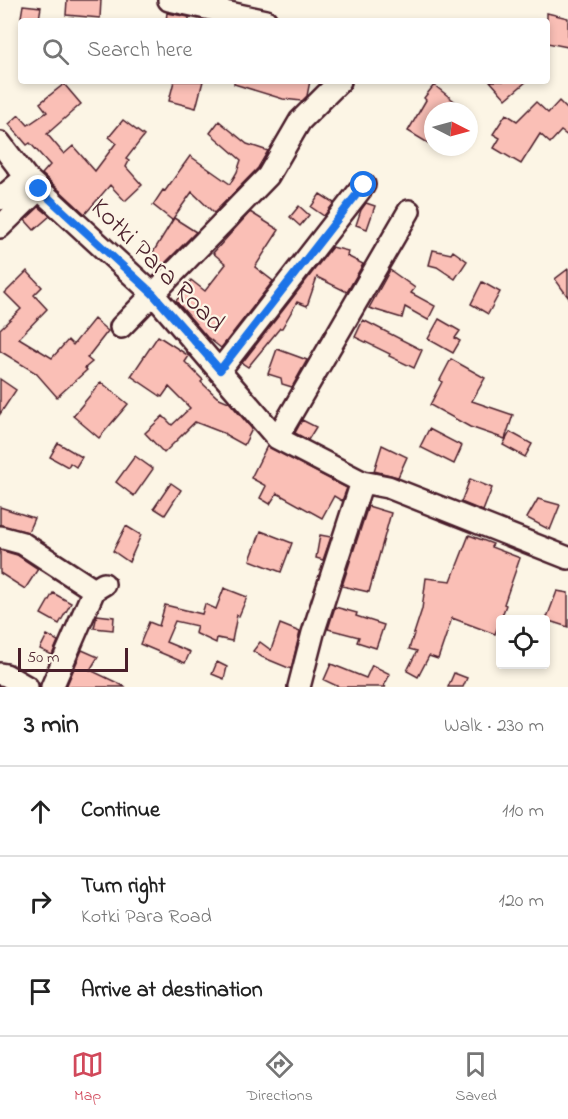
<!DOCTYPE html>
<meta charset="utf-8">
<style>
body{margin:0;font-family:"Indie Flower",sans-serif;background:#f2f2f2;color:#222}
.controls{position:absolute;right:18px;bottom:18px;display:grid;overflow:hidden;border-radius:6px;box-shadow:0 3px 9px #0003}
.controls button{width:54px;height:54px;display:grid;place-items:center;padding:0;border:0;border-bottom:2px solid #e0e0e0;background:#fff;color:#222;font:30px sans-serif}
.compass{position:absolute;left:424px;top:102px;width:54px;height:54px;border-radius:50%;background:#fff;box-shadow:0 3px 9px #0003;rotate:96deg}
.scale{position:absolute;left:18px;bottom:15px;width:110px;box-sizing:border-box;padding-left:6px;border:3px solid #4a1f2b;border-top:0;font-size:16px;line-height:21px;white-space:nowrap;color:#4a1f2b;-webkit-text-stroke:4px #fcf5e5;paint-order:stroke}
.stop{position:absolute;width:18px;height:18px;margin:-14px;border:4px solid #1a73e8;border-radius:50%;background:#fff}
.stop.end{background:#1a73e8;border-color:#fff;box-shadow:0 2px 6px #0008}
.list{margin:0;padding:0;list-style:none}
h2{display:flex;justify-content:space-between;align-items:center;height:78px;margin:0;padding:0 24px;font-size:26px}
h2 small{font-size:20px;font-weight:400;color:#767676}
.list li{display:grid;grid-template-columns:39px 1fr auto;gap:18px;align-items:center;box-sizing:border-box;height:90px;padding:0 24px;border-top:2px solid #e0e0e0}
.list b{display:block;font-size:22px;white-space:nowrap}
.list p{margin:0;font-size:20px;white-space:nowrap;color:#767676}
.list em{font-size:20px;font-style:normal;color:#767676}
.icon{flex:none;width:33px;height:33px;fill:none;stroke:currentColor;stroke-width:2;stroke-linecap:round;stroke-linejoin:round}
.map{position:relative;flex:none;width:568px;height:687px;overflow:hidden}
.search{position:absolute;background:#fff;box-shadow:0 3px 9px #0003;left:18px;right:18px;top:18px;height:66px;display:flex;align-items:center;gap:15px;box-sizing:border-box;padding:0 21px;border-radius:6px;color:#767676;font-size:22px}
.sheet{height:348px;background:#fff}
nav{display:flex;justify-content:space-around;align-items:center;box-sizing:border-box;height:84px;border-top:2px solid #e0e0e0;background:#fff;font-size:16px;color:#767676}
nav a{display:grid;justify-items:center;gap:3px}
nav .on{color:#d1495b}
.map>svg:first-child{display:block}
</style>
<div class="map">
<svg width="568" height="687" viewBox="0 0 568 687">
<rect width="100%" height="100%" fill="#fcf5e5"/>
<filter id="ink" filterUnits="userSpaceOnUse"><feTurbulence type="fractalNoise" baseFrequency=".0167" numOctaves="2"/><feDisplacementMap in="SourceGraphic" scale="12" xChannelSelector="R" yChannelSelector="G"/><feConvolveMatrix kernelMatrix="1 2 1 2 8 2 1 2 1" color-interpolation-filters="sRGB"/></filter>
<g filter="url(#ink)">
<path fill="#fabfb6" stroke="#4a1f2b" stroke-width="1.5" d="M67,0H101L100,18L66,15Z
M23,5L41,7L39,19L21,17Z
M167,13L189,17V21H166Z
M547,13L568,18V47L547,43Z
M174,81H203L196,108L169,101Z
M234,81H310L307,96L302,101L283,99L234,84Z
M490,81H527L506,99Z
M64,84L81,104L47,134L64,154L73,146L95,171L116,143L109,137L123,120L144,136L126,159L129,161L126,167L142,185L125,201L110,185L85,214L42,174L50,165L30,143L27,145L9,124L19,115L28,125L47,112L40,103Z
M434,85L467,111H433V146L408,131L426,100L424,98Z
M559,101L568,110V136L561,131L550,143L540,134L521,164L494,148L500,138L493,134L506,114L517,121L536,102L548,113Z
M219,121L247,144L268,151L258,168L214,213L192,192L172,220L153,205L163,190L165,191L190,156L230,184L237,172L241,160L210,133Z
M320,194L334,203L324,216L311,207Z
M366,203L375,206L367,229L356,225L361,210Z
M299,206L309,215L300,226L290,217Z
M39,207L50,216L34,230L25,220Z
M250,212L279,230L255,267L273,281L221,348L207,337L176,301L191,280L205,291L226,264L213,253Z
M174,218L196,232L159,269L147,262Z
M332,247L348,251L347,256L363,264L347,292L317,277L307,306L297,302L282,328H280L248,367L242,363Z
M433,250L451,254L453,251L467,261L455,279L437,267L429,265Z
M568,269V297L555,279Z
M390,270L415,288L411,293L435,306L428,320L405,307L402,318L369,308Z
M27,271L42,287L34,295L47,309L19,338L52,358L68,340L73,345L94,319L108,331L87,358L92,362L85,368L87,370L57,397L36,373L0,351V329L21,309L5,293Z
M482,282L500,292L488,314L471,304Z
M439,319L460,331L455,338L460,341L453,353L428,339Z
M363,320L422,350L414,368L389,356L390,354L355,337Z
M158,336L189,356L185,362L203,380L201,382L217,397L229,402L252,429L244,445L226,435V434L195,422L164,453L145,433L163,416L172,425L190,408L169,387L162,397L131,376Z
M277,349L307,360L292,387L282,384L281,378L268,374Z
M451,359L485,378L472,401L513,415L505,439L470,427L430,405L442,382L440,380Z
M0,379L16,390L0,414Z
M101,382L128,404L99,438L73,416Z
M302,420L316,427L308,440L295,433Z
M429,429L462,446L454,464L420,447Z
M510,432L532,444L525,457L503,445Z
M58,443L82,457L76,467L70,463L68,467L50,457Z
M382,445L407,457L398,477L374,471Z
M267,446L347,488L342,501L334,496L322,518L277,493L270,504L260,498L266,486L251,478Z
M135,456L153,469L134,496L116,482Z
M470,479L492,488L483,511L461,502Z
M171,483L181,490L165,515L154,508Z
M538,499L560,505L550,530L527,518Z
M368,506L391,513L369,592L342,586Z
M0,507L34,518L28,532L0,525Z
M126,526L141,535L129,562L113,551Z
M261,531L292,543L281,572L250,560Z
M320,535L331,537L323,560L316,558Z
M469,535L493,544L491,547L520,558L504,604L506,605L495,634L452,618L438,659L429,656L418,677L407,671L417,651L409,649L422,609L426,578L451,581Z
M0,550L17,555L38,569L25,589L0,573Z
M224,588L247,597L239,616L237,615L232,641L217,638L216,643L195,633L197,626L175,621L166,642L190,652L185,663L140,644L149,622L159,626L165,605L202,614L205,604L216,609Z
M557,591L568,593V627L546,620Z
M53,593L71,603L59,624L41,614Z
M335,607L357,613L356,616L384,625L376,648L357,642L359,637L328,629Z
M97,615L114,617L113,630L94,628Z
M280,624L300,632L291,669L262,657L253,651L260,642L271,650Z
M47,635L58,641L52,655L40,649Z
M82,650L98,657L90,670L126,687H66Z
M217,662L227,667L224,679L212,674Z
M331,664L366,678L372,665L390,674L384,686L386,687H339L324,680Z
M454,673L467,678L463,687H448Z"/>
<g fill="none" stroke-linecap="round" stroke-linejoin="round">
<defs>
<path id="minor" d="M169,0L266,21
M0,143L26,177L153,294L277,438L362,482L388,487L568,558
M0,199L26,177
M0,227L39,189
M121,327L268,176L300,121L340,81
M220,370L364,185
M277,438L409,211
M0,537L22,543L94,590
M0,674L6,675L27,687
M52,687L94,590L104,584
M299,687L313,633L362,482"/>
</defs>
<use href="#minor" stroke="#4a1f2b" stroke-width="26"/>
<use href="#minor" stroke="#fcf5e5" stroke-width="21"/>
</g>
</g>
<g fill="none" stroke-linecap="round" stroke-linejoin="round" filter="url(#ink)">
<path stroke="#1a73e8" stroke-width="8" d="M39,189L153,294L220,370L364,185"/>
</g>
<g text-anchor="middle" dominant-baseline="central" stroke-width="4.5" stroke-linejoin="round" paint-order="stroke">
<g font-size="27" fill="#4a1f2b" stroke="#fcf5e5">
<text transform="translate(157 266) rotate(45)">Kotki Para Road</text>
</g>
</g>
</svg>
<div class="controls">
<button><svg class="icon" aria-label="locate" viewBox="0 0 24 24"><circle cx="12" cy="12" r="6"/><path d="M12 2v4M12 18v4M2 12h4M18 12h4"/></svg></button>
</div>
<svg class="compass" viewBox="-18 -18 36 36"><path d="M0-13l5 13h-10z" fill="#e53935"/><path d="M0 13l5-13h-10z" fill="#767676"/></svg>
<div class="scale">50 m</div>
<div class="stop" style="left:364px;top:185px"></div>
<div class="stop end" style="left:39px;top:189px"></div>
<div class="search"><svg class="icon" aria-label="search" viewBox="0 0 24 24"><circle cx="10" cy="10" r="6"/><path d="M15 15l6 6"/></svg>Search here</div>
</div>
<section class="sheet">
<h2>3 min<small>Walk · 230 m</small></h2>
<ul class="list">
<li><svg class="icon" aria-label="ahead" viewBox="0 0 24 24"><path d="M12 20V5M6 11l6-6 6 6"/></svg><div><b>Continue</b></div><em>110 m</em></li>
<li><svg class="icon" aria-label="right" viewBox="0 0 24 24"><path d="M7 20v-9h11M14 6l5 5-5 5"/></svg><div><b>Turn right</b><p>Kotki Para Road</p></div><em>120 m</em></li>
<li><svg class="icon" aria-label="arrive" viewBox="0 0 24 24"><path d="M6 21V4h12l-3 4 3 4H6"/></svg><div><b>Arrive at destination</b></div></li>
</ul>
</section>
<nav>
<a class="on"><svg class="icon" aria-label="map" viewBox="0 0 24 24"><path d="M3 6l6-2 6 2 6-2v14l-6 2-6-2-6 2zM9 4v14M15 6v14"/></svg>Map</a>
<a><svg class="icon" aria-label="directions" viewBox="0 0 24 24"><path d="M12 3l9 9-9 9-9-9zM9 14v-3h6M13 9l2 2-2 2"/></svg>Directions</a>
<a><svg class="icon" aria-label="saved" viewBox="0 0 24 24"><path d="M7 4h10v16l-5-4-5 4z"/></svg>Saved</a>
</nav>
